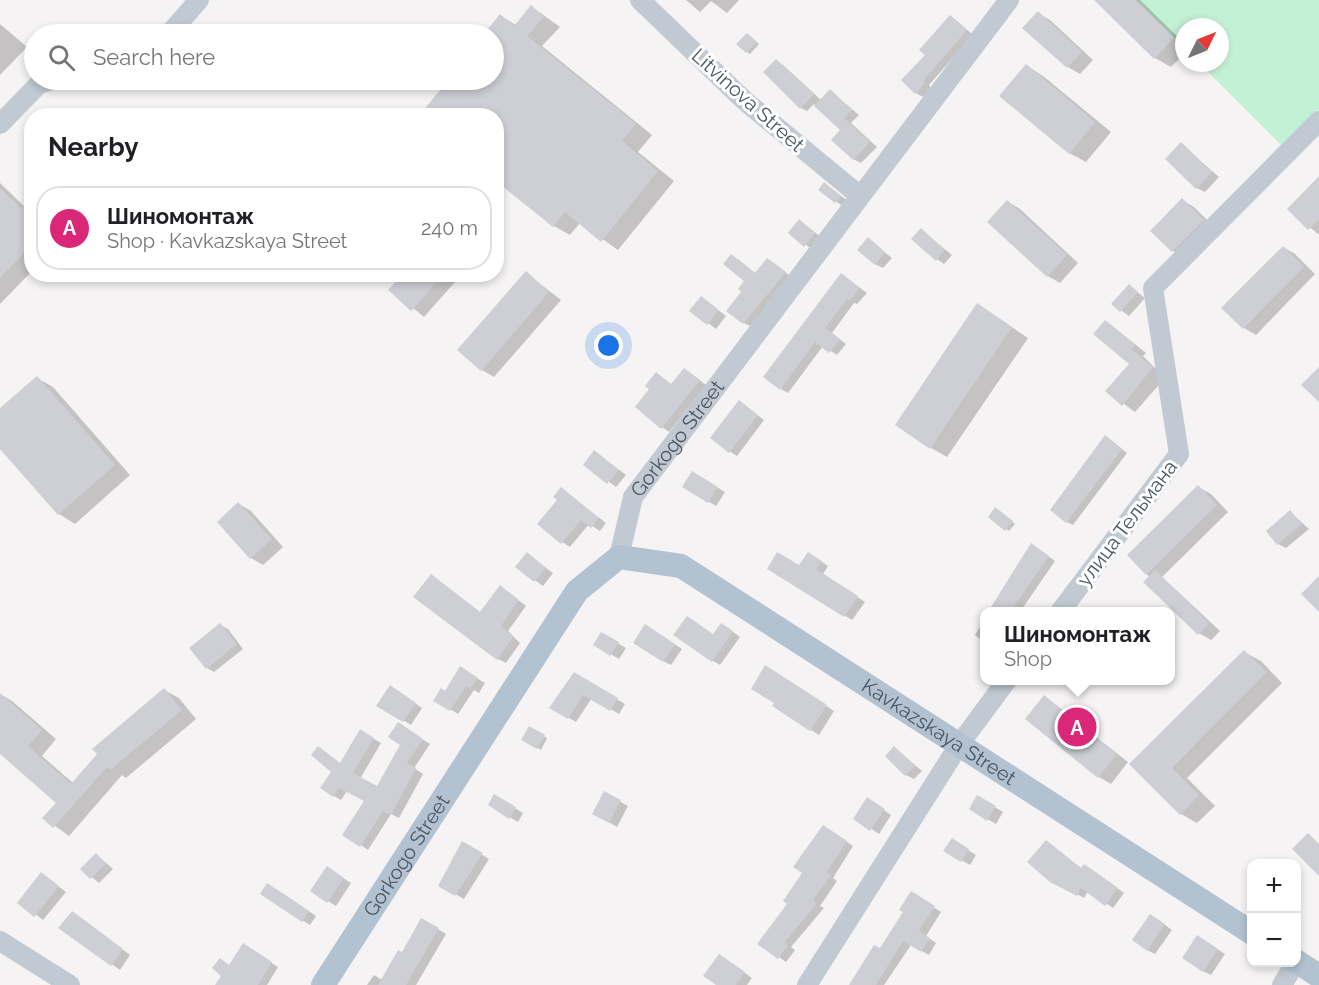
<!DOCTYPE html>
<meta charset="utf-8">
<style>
body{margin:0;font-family:Raleway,sans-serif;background:#f6f6f6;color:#202124}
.controls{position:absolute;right:18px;bottom:18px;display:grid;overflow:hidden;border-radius:12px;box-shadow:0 3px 9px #0003}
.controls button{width:54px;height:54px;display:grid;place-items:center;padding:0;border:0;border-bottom:2px solid #e0e0e0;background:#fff;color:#202124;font:30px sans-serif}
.compass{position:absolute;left:1175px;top:18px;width:54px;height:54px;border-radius:50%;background:#fff;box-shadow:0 3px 9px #0003;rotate:47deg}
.you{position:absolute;left:609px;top:346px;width:21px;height:21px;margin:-15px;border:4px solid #fff;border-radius:50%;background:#1a73e8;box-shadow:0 0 0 9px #1a73e833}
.badge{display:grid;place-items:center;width:39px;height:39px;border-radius:50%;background:#db2777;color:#fff;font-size:20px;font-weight:700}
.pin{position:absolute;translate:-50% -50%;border:3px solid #fff;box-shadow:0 2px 6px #0006}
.popup{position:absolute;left:980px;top:607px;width:195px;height:78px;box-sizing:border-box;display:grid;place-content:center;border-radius:12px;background:#fff;filter:drop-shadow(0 2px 4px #0005);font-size:20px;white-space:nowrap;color:#757577}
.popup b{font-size:22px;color:#202124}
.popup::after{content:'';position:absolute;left:50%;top:100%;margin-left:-12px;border:12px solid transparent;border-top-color:#fff}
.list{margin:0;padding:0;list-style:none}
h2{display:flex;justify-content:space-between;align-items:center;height:78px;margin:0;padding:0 24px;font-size:26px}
h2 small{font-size:20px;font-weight:400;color:#757577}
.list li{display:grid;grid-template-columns:39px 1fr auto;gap:18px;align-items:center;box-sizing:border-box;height:84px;margin:0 12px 12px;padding:0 12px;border:2px solid #e0e0e0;border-radius:24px}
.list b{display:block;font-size:22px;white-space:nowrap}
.list p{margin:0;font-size:20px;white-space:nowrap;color:#757577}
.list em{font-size:20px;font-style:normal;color:#757577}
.icon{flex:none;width:33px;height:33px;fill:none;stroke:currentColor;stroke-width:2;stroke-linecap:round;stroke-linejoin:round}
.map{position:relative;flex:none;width:1319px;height:985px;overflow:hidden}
.search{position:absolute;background:#fff;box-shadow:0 3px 9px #0003;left:24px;top:24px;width:480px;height:66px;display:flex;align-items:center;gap:15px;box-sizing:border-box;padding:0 21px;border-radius:33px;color:#757577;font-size:22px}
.panel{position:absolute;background:#fff;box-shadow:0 3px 9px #0003;left:24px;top:108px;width:480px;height:174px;border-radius:24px}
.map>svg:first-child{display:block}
</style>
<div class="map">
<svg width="1319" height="985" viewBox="0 0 1319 985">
<rect width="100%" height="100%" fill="#f5f3f3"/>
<path fill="#c3f1d5" d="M1137,0H1319V110L1283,147L1199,63H1220V27H1184V47Z"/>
<path fill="#0003" d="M686,0H739L727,13L711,1L700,12Z
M1096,0H1140L1184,43V54L1171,67L1155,58Z
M532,7L560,27L542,46L652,135L638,152L674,181L618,250L580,223L570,235L554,226L496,116H420L450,80H494V34H486L501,16L516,25Z
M1038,13L1050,20L1093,60L1080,74L1068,67Z
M957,21L973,35L929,85L931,88L923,97L916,93Z
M0,24L27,47L0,75Z
M751,37L759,44L750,54L747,52Z
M782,64L821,100L830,91L859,115L851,123L877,147L861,163L853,159L842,130L814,104L807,111L801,108Z
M1027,66L1043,76L1111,132L1086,162L1069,153Z
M1181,144L1219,177L1205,192L1197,188Z
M1319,178V235L1289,209Z
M0,183L25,207L32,200V271L0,304Z
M825,184L848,201L844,207L820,190Z
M1182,200L1194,207L1215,228L1185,258L1173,251Z
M1008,202L1020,209L1078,263L1060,283L1048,276Z
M807,226L822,238L813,250L790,233Z
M921,230L952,255L944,264L937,259Z
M868,239L892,258L883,268L875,264Z
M1283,247L1295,254L1315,274L1256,335L1244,328Z
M738,259L756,274L774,263L791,277L750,326L744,323L743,292L746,281Z
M526,273L561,300L494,377L482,370Z
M405,274H462L424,317L391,290Z
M842,275L867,293L857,304L854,303L832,333L846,344L837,355L823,346L788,393L781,389Z
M1129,286L1145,298L1129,316L1113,304Z
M702,298L726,316L716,329L692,311Z
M994,315L1028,338L947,457L931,448Z
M1106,321L1146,353L1143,356L1165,378L1135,412L1107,391L1131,364Z
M685,369L706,385L669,432L662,427L651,389L656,374L672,385Z
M37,378L53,387L130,475L75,524L59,514L0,447V410Z
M740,402L764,420L737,456L729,451Z
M1111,440L1127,453L1073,525L1067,522Z
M595,452L626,475L616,487L585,464Z
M693,473L725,492L716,506L684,487Z
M1198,487L1211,494L1228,512L1162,577L1220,631L1211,640L1199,633L1146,573Z
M561,489L606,523L600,531L589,524L570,547L562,542L559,500Z
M239,504L251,511L283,547L263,565L251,558Z
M999,511L1015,524L1009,531L1006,529Z
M1290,512L1309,529L1286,548L1278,544Z
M1038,549L1055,561L1020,612H989Z
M527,554L553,573L543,586L517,567Z
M816,558L828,566L823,574L865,602L852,620L769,568L798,567Z
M432,576L481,613L508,592L526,606L508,631L520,643L506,663L498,659Z
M984,620V642L975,635Z
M220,625L228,629L243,649L214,672L207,668Z
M729,629L740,637L720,665L713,661L714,636Z
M653,631L682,649L671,665L663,661Z
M602,634L626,648L619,659L595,645Z
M1244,652L1261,661L1282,683L1187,778L1215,806L1197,823L1181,814L1131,764Z
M461,669L485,683L479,693L474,690L458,714L435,700L445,693Z
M774,671L834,711L819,735L774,706L776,702Z
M574,674L625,704L619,714L592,698L576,722L551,707Z
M164,690L179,698L196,719L126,778L122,775L69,836L44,818L58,802L0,752V694L12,701L56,739L42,756L73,783Z
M397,691L422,708L411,725L378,705Z
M1045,697L1128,762L1111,784L1099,777Z
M529,728L547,738L541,750L523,739Z
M406,729L430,744L414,768L423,774L399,818L391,814L368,850L361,845L366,801L347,791L341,800L334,796L333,771L319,748L341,764L360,731L381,743L360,779L378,788L402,744Z
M895,748L922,771L914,779L906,775Z
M605,793L628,806L617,827L594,813Z
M495,796L523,813L518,822L490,805Z
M978,797L1003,812L996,824L971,809Z
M875,804L891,815L879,834L855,818Z
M830,831L853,846L833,878L837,881L820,906L824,908L791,947L795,950L786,962L779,957L789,904Z
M952,840L976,855L970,865L945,851Z
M463,843L489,859L464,899L440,885Z
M97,855L113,869L99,883L82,869Z
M1082,869H1091L1124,893L1113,908L1088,891L1084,898L1051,880Z
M335,873L351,883L336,906L328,901Z
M49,879L66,892L43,920L19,902Z
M276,889L316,916L310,925L302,920Z
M911,893L941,912L926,936L936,943L929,955L911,945L884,985H850L881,950L905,912Z
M80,917L130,955L120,970L60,928Z
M422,920L446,934L416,985H367L374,975L382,980L403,954Z
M1158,920L1172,930L1155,954L1147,950Z
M1205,941L1225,954L1211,975L1203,971Z
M243,945L278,967L267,985H217L224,975L235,971Z
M727,960L752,978L747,985H719Z"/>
<path fill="#cdcfd5" d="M1094,0H1135L1174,38L1154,59Z
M531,5L544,17L527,36L636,124L622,141L658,171L601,242L565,212L553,227L496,181V116H419L448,80H494V34H484L500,14L514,26Z
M1038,11L1082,52L1067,68L1022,28Z
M950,15L967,30L923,81L925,83L915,94L901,80L925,55L919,50Z
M747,33L757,42L746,53L736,44Z
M776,59L814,94L800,109L763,72Z
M1026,64L1095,122L1069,154L999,96Z
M830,89L852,110L844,118L870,142L853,160L831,140L840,130L814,106Z
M1181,142L1212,172L1196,189L1165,159Z
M1319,176V220L1308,230L1287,209Z
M824,182L841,196L835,203L818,190Z
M0,188L21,208L32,197V245L0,278Z
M1182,198L1204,220L1172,252L1150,231Z
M1007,200L1067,255L1047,277L987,222Z
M799,219L815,233L804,247L788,233Z
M921,228L945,250L936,261L911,239Z
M868,237L885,252L875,265L857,250Z
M1283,246L1304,267L1243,329L1221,308Z
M731,254L755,273L767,258L786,272L743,324L726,311L741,292L738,289L744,281L723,264Z
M526,271L549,292L481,371L457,350Z
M841,273L860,288L850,301L847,299L825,328L840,339L829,353L815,342L780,390L763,377Z
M403,274H444L411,311L388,290Z
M1129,284L1138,292L1120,312L1111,304Z
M701,296L719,310L707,325L689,311Z
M977,303L1012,327L930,449L895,425Z
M1105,320L1135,345L1131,349L1153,367L1122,406L1105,391L1129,364L1093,334Z
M1319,367V402L1301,385Z
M684,368L700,380L661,429L635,407L649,389L645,386L656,372L671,384Z
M37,376L115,465L58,515L0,449V408Z
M739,400L758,415L729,453L710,438Z
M1105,435L1122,449L1066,523L1050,510Z
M594,450L619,470L607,484L583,465Z
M692,471L718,487L708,503L682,487Z
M1198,485L1217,505L1146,575L1127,555Z
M561,487L599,518L591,528L581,520L561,544L537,524L557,500L553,497Z
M238,502L272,539L250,559L217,522Z
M995,507L1013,521L1005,531L988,517Z
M1290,510L1302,524L1277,545L1266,531Z
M1031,543L1049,556L1010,612H988Z
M527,552L546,568L534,582L515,567Z
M777,552L799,565L808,552L822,561L816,569L858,596L844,617L767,569Z
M1155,570L1209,623L1198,635L1143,582Z
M431,574L480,612L500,585L519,600L501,626L513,637L497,660L413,597Z
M1319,576V612L1301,594Z
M687,616L713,634L721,623L733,631L712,662L673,635Z
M220,623L237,644L206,669L189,648Z
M645,624L675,644L663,662L633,643Z
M601,632L619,642L610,656L593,645Z
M1244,650L1267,672L1172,768L1199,795L1180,815L1129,764Z
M765,665L827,705L810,731L772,706L774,703L751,689Z
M460,666L478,678L470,689L466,686L450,711L433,701L441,688L445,691Z
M574,672L618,698L610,711L583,695L568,719L549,708Z
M390,685L416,703L403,722L376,706Z
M164,688L182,710L110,770L107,767L53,828L42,818L56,803L0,754V693L42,730L28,746L71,784L97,754L92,749Z
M1044,695L1117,754L1098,778L1025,719Z
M398,722L423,739L407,763L416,768L391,815L383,811L360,847L342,835L364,801L339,788L333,797L320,788L331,772L311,755L318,746L340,763L360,729L374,738L353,773L377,786L400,745L388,737Z
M529,726L545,735L537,749L521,740Z
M894,746L915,766L905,776L885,756Z
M604,791L621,800L609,823L592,814Z
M494,794L516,807L509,819L488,805Z
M977,795L996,806L987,821L969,809Z
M867,797L885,809L870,831L853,819Z
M823,825L847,841L827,872L831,875L813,900L817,903L785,942L788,945L778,959L757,944L787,904L783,901L802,873L793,867Z
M1308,833L1319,844V876L1292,849Z
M952,838L969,849L961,862L943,851Z
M1046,840L1081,868L1084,864L1118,888L1105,906L1081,888L1077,896L1050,882L1027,862Z
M462,841L483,853L455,896L438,886Z
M96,853L106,864L90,879L80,869Z
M327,866L344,878L327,903L310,891Z
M41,872L59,886L34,917L17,903Z
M267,883L309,911L302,922L260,894Z
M911,891L935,906L919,931L930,938L921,952L903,941L876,985H849L874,945L880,948L903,912L899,910Z
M72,911L123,949L111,966L58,928Z
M1150,914L1165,924L1147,951L1132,940Z
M421,918L439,928L406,985H378L398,950L402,952Z
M1197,935L1218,949L1203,972L1182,958Z
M243,943L272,962L258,985H215L221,976L212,968L220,958L229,965Z
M719,954L745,972L736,985H716L703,976Z"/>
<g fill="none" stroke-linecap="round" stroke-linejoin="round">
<g stroke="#c1cad2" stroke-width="20">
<path d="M640,0L745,101L860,196"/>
<path d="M169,34L199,0"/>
<path d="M0,124L39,84L52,80"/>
<path id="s1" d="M619,557L633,497L1009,0"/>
<path d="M1060,612L1179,454L1153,288L1319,121"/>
<path d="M0,941L70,985"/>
<path d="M807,985L959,745L1007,680"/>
<path d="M1282,985L1296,962"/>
</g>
<g stroke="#b3c2d1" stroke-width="24">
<path d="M1296,961L1319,976"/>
<path id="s2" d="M323,985L577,591L619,557L681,566L1252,933"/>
</g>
</g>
<g text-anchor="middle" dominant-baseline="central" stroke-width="6" stroke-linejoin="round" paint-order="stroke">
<g font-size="20" fill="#4a5661" stroke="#fff">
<text transform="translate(748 100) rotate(42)">Litvinova Street</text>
<text stroke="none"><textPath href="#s1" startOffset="135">Gorkogo Street</textPath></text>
<text transform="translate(1127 523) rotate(-53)">улица Тельмана</text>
<text stroke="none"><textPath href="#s2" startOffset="892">Kavkazskaya Street</textPath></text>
<text stroke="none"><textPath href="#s2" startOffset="154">Gorkogo Street</textPath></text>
</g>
</g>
</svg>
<div class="controls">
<button>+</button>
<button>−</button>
</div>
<svg class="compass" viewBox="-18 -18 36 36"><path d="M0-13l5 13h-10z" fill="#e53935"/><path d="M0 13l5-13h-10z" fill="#757577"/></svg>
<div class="you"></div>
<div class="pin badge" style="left:1077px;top:727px">A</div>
<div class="popup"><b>Шиномонтаж</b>Shop</div>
<div class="search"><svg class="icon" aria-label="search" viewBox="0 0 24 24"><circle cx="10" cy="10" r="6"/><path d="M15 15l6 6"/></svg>Search here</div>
<section class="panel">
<h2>Nearby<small></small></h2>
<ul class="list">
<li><span class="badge">A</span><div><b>Шиномонтаж</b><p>Shop · Kavkazskaya Street</p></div><em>240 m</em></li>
</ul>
</section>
</div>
